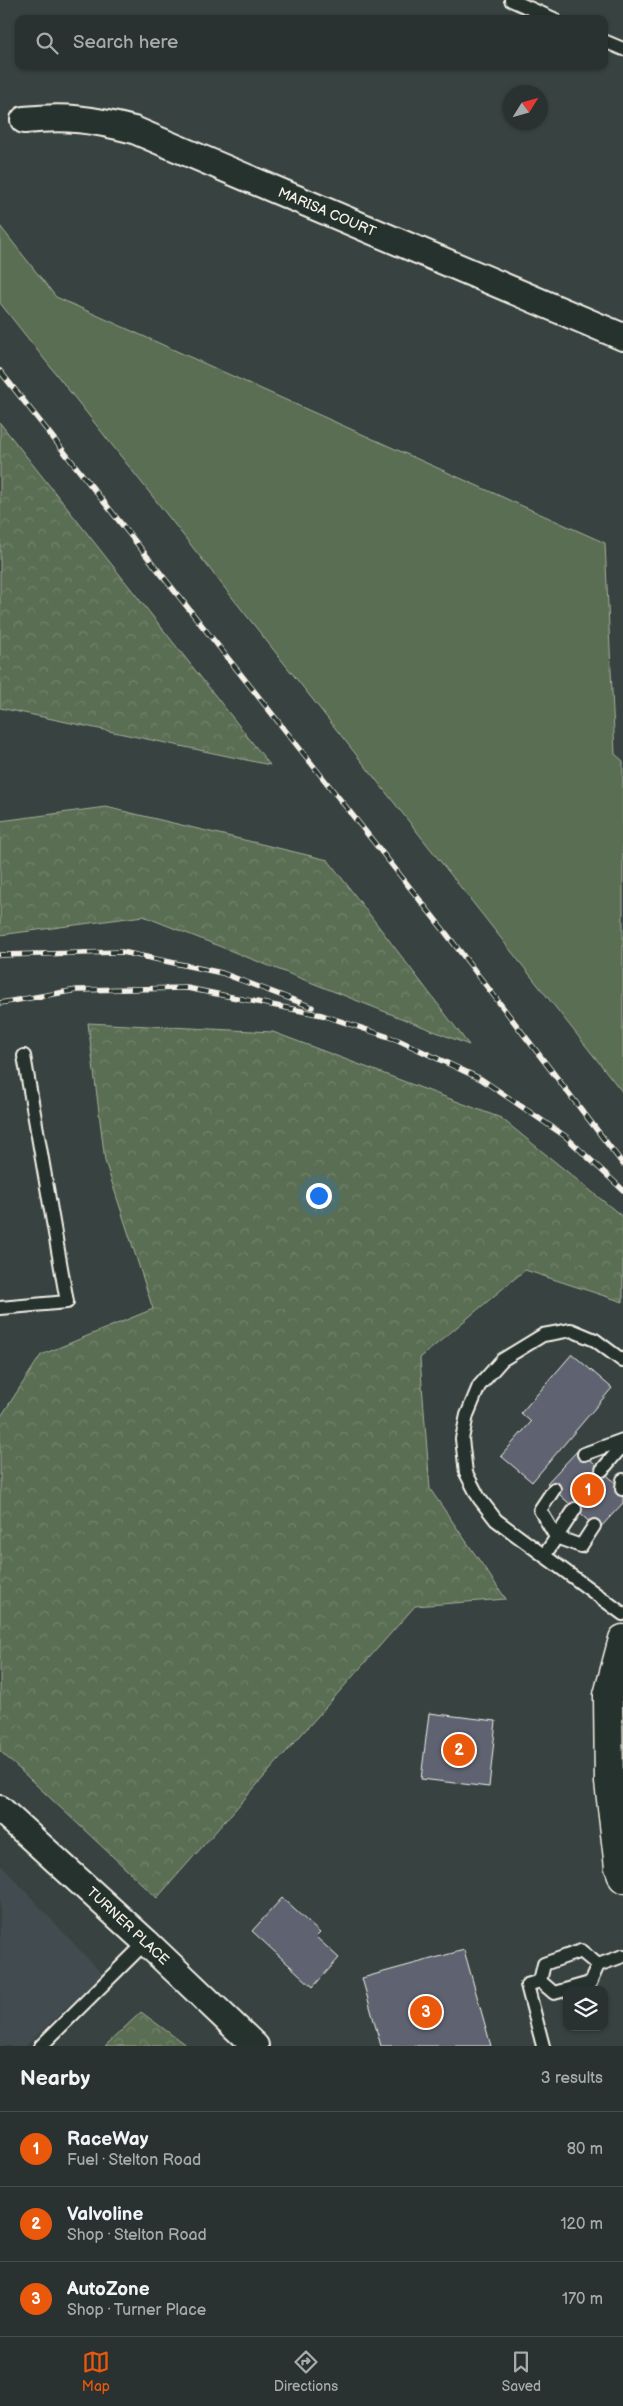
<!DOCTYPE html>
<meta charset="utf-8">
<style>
body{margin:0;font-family:"Balsamiq Sans",sans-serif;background:#353e3d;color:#f1f3f6}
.controls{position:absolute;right:15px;bottom:15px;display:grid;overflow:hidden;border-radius:10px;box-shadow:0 1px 4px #0004}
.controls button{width:45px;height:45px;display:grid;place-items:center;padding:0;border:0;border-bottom:1px solid #454d4d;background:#293231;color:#f1f3f6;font:25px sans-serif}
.compass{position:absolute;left:503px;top:85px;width:45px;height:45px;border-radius:50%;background:#293231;box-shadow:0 1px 4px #0004;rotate:53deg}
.you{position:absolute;left:318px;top:1195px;width:18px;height:18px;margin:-12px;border:4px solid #fff;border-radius:50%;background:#1a73e8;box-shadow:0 0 0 8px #1a73e833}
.badge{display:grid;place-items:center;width:32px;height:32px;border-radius:50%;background:#ea580c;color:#fff;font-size:16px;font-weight:700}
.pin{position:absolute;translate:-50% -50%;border:2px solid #fff;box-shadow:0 1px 5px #0006}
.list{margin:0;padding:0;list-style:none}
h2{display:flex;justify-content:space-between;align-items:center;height:65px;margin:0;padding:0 20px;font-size:21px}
h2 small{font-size:16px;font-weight:400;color:#a5aaab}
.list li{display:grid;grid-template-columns:32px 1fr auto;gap:15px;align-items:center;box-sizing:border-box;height:75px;padding:0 20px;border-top:1px solid #454d4d}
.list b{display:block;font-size:19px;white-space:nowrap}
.list p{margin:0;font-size:16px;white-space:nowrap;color:#a5aaab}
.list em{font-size:16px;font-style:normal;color:#a5aaab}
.icon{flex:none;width:28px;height:28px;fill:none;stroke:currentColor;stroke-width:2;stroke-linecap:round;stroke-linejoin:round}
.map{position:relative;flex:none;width:623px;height:2046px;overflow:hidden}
.search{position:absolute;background:#293231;box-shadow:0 1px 4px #0004;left:15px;right:15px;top:15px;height:55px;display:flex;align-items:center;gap:12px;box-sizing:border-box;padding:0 18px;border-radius:10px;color:#a5aaab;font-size:19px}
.sheet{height:290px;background:#293231}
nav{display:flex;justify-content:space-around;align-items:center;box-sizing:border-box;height:70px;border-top:1px solid #454d4d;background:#293231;font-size:14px;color:#a5aaab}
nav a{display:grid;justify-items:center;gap:2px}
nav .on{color:#ea580c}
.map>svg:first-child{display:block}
</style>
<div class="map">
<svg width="623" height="2046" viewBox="0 0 623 2046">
<defs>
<pattern id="forest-crowns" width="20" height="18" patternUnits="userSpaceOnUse" patternTransform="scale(1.25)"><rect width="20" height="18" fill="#5a6e52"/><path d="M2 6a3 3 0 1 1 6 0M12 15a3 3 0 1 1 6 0" fill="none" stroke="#72836b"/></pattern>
</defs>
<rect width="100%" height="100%" fill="#374241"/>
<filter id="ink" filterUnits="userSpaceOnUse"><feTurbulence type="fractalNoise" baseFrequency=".02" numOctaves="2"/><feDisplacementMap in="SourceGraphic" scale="10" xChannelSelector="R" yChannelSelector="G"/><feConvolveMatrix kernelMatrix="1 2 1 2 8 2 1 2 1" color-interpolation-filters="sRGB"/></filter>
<g filter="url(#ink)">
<path fill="#434c4f" d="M0,1864L102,1974L26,2046H0Z"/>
<path fill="#5a6e52" stroke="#a7b09d" d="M0,226L56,297L605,543L615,754L623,761V1093L0,303Z"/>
<path fill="url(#forest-crowns)" stroke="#a7b09d" d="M0,423L270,765L0,708Z
M106,807L328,860L469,1045L143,916L0,935V821Z
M88,1023L273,1032L501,1118L623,1217V1302L525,1270L420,1358L430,1489L506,1599L415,1606L157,1898L0,1751V1418L41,1355L153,1309L105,1161Z
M141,2012L187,2046H105Z"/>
<path fill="#5e6471" stroke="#f4f1e8" d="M572,1354L612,1388L532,1482L501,1456L531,1422L521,1413Z
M579,1449L623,1490V1503L598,1530L547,1483Z
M429,1713L496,1721L489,1787L421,1779Z
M282,1898L320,1933L316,1937L339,1958L313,1987L252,1931Z
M464,1950L491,2046H381L362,1978Z"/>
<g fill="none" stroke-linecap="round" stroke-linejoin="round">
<defs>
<path id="service" d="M511,0L554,19
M604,41L623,49
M0,1308L67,1302L24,1056
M623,1361L595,1340L571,1330L543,1335L502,1360L479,1386L467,1415L462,1439L466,1473L479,1498L496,1520L623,1614
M584,1454L623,1440
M602,1470L623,1445
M554,1489L540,1510L556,1537L581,1546L594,1526
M622,1489L623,1480
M544,1556L575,1509
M581,1951L598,1965L590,1983L554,1993L540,1981L544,1964Z
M598,1965L623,1956
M540,1981L527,1985L543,2046
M41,2046L146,1942"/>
<path id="minor" d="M24,120C68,116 91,119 134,130L623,337
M0,1809L146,1942L255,2046"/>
<path id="secondary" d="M623,1639L608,1695L609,1782L619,1867L623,1878"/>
</defs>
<use href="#service" stroke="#f4f1e8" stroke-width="16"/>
<use href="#minor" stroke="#f4f1e8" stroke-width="30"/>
<use href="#secondary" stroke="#f4f1e8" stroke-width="31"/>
<use href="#service" stroke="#26332d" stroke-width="12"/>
<use href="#minor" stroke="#26332d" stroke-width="26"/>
<use href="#secondary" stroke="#26332d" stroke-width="28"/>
<defs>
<path id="rail" d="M0,371L442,928L623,1164
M0,955L122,952L222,973L312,1007
M0,1003L77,990L187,988L322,1015L398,1040L481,1079L565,1136L623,1190"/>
</defs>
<use href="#rail" stroke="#f4f1e8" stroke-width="5.5"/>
<use href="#rail" stroke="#26332d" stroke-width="4" stroke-dasharray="11" stroke-linecap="butt"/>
</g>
</g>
<g text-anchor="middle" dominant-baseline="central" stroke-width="4" stroke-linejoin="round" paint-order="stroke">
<g font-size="14" fill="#f4f1e8" stroke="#26332d">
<text transform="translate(327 212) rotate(23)">MARISA COURT</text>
<text transform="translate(128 1926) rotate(43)">TURNER PLACE</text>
</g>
</g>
</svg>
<div class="controls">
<button><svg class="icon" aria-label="layers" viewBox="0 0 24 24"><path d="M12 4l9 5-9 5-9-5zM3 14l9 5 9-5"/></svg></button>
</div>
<svg class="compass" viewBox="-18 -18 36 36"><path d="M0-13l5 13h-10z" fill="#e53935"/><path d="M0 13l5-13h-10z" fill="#a5aaab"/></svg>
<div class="you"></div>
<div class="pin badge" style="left:588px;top:1490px">1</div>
<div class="pin badge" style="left:459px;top:1750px">2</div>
<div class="pin badge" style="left:426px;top:2012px">3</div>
<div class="search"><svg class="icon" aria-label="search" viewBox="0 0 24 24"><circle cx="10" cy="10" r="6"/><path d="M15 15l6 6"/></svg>Search here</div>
</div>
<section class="sheet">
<h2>Nearby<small>3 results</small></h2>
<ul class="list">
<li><span class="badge">1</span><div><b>RaceWay</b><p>Fuel · Stelton Road</p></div><em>80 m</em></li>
<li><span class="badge">2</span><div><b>Valvoline</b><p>Shop · Stelton Road</p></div><em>120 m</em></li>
<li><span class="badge">3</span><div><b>AutoZone</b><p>Shop · Turner Place</p></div><em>170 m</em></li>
</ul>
</section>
<nav>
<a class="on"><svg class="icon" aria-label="map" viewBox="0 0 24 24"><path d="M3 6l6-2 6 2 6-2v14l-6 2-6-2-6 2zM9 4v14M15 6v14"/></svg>Map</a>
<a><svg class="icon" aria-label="directions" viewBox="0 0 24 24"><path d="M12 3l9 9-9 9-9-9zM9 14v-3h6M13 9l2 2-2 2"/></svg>Directions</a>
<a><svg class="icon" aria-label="saved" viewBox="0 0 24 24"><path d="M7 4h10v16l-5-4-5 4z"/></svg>Saved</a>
</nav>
